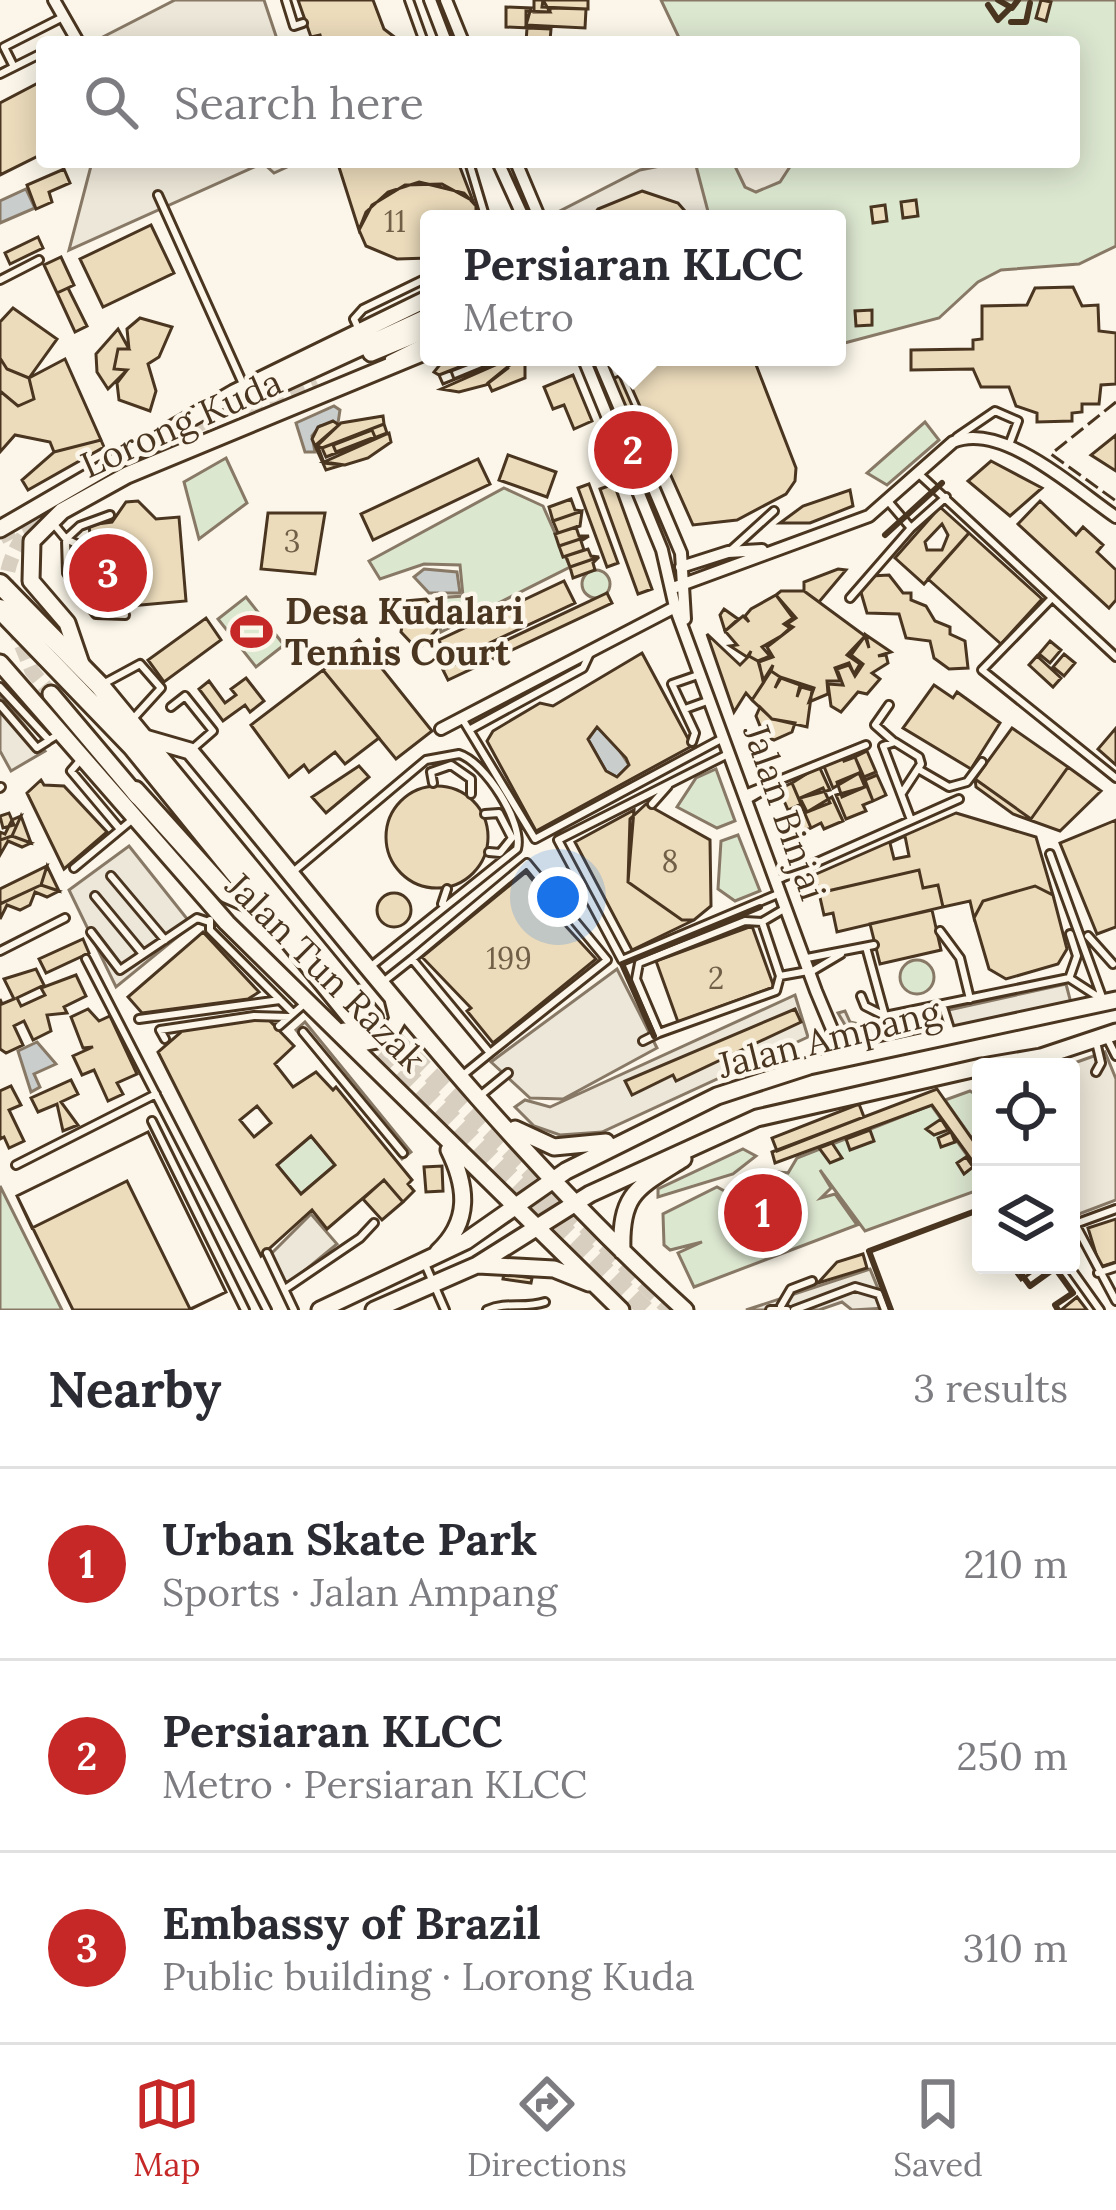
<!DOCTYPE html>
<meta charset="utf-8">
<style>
body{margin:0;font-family:Lora,serif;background:#f2f2f3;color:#2b2b33}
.controls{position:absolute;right:36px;bottom:36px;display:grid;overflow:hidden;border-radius:12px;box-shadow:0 6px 30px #0003}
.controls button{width:108px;height:108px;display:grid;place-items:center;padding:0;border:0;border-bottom:3px solid #e1e1e2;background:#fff;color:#2b2b33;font:60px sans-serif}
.you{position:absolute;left:558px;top:897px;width:42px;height:42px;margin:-30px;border:9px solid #fff;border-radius:50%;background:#1a73e8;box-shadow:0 0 0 18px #1a73e833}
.badge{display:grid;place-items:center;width:78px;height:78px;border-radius:50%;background:#c62828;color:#fff;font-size:39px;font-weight:700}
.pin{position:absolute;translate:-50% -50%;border:6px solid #fff;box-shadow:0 3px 12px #0006}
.popup{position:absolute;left:420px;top:210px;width:426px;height:156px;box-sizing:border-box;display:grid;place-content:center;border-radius:12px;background:#fff;filter:drop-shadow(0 3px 9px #0005);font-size:39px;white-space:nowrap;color:#7c7c81}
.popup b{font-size:45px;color:#2b2b33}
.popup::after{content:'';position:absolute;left:50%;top:100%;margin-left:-24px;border:24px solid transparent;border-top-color:#fff}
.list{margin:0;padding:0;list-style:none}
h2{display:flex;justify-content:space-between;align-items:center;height:156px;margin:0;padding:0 48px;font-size:51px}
h2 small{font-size:39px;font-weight:400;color:#7c7c81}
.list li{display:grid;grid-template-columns:78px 1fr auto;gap:36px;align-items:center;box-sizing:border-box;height:192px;padding:0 48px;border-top:3px solid #e1e1e2}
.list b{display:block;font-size:45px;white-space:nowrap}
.list p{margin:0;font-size:39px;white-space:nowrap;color:#7c7c81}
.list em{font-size:39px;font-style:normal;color:#7c7c81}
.icon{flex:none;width:66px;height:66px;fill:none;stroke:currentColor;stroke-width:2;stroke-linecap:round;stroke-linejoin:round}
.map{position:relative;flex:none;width:1116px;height:1310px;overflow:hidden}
.search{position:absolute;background:#fff;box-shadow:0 6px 30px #0003;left:36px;right:36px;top:36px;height:132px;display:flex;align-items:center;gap:30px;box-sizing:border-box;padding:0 42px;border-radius:12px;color:#7c7c81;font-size:45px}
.sheet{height:732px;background:#fff}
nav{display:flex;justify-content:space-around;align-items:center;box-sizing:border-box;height:168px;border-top:3px solid #e1e1e2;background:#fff;font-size:33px;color:#7c7c81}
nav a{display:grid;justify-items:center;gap:6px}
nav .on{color:#c62828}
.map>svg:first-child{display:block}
</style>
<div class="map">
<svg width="1116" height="1310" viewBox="0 0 1116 1310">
<rect width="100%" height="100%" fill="#fbf6e9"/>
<path fill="#dce7d0" stroke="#887966" stroke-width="3" d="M661,0H1116V246L1079,264L1001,270L978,282L939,318L837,345V219H710L688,162H1074V42H681Z
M925,422L939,440L887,485L867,473Z
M226,458L247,503L199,539L184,482Z
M504,488L543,506L570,567L441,632L435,598L463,596L460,565L424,564L380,579L369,561Z
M582 584a14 14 0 1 1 28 0a14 14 0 1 1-28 0Z
M246,597L284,645L256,667L218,619Z
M716,769L735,821L717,828L677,807L696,778Z
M738,835L760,891L735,901L718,889L721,841Z
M900 977a17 17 0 1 1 34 0a17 17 0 1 1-34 0Z
M970,1091L981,1098V1133L971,1137L945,1100Z
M931,1105L981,1175V1189L865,1231L820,1170L831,1188L821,1198L835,1194L857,1225L694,1287L678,1253L702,1242L670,1250L664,1245L663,1214L717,1187L732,1195C742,1166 760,1169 788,1173L797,1158Z
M311,1136L335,1165L301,1194L277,1165Z
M743,1149L756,1156L733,1174L658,1197V1189Z
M0,1186L62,1310H0Z"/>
<path fill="#ede7d9" stroke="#887966" stroke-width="3" d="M175,0H264L278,42H93Z
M92,162H298L274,173L263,163L69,250Z
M680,162H695L710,219H561L558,212L640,170Z
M733,162H793L780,182L756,192L745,187Z
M0,695L45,751L11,771L0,751Z
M129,846L192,925L116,987L69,890Z
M617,969L657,1048L563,1099L530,1098L491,1062Z
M1066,984L1071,1003L865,1046L857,1045L838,1013L845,1011L850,1022L872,1027Z
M795,995L808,1037L602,1132L560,1135L534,1126L515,1107L525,1100L550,1107Z
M305,1022L411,1152L402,1159L296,1030Z
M1105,1052L1116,1079V1200L1071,1217V1067H1063Z
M311,1214L337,1244L287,1285L270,1255Z
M870,1269L886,1308L852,1310L842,1302L819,1310H746Z"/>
<path fill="#c9cecd" stroke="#887966" stroke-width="3" d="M26,189L35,208L0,223V201Z
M334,406L340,410L338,423L320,426L312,436L315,452H305L296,423Z
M424,569L457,572L460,593H429L414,577Z
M597,727L606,730L629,765L617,777L606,771L588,740Z
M37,1042L56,1064L34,1074L40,1087L31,1092L18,1051Z"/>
<path fill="#ecdcbc" stroke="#4a3520" stroke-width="3" fill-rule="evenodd" d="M298,0H373L384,29L401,42H322L320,35L311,37Z
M534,0H543L550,12H534Z
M543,0H588V9L542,7Z
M1041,0L1051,2L1046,21L1036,18Z
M506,7L531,8L526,25L530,28L506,27Z
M550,8L586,9L585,28L526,25V11L550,12Z
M527,28L551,29L550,41L580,42H526Z
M42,81V154L0,175V103Z
M342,162H458L473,201L442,184L405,185L372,205L359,230L338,164Z
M64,169L70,183L49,192L52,202L36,209L27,185Z
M419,182L464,193L476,206V219H429V258L397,259L366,246L359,230L366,212L388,192Z
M642,191L678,203L692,219H591L598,209Z
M916,200L918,216L903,218L901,202Z
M885,205L887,221L873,223L871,207Z
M151,225L174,273L103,307L80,259Z
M38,237L43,248L10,264L5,253Z
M61,257L74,285L57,293L44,265Z
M1073,287L1082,306L1098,305L1099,331L1116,333V384L1101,385L1099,404H1082V412L1072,413V421L1037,422V413L1016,406L1009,387H981L973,369L911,370V350L973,349V340L982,339V306L1027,305L1035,288Z
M68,288L87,326L75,332L57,293Z
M13,308L57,339L29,378L7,369L0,358V322Z
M872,310V325L856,326L855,311Z
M140,318L172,327L159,357L148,364L156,391L150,411L119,400L117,383L127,370L114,369L118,349H129L127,329Z
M118,329L129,349H118L114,369L127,370L108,389L97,372L96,354Z
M485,357L439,375L434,372L446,357Z
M485,357L505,359L443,384L439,375Z
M487,357L451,371L454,379L493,363L490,357L505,359L443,384L439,375Z
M487,357L493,363L454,379L451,371Z
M504,357H525V378L492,391L488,383L510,365Z
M618,357H753L796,468L795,481L786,494L737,520L693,525Z
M0,358L7,369L29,378L34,399L18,406L0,391Z
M65,359L101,440L54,452L50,442L15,435L0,452V391L18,406L34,399L29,378Z
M507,360L508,368L486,385L459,392L441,389Z
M573,375L592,421L574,429L564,405L553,409L544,387Z
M619,376L634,410L626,413L612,379Z
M383,416L384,424L322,448L317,446L341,423Z
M333,421L339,425L317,444L324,463L342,465L326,470L312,439L318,427Z
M384,424L387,433L326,457L322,448ZM372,430L375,437L336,452L333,445Z
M372,430L375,437L336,452L333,445Z
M389,433L391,442L368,458L345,465L324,462Z
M1116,435V471L1091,455Z
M101,440L104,447L28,490L22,480L54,452Z
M508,455L556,472L547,497L499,480Z
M478,459L490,484L373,540L361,514Z
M991,461L1042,488L1010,516L968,481Z
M589,484L618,563L607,567L578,488Z
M614,484L652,589L638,594L600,489Z
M850,490L853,506L810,523H780L803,506Z
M571,499L575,510L582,511L553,521L549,507Z
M138,501L156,519L179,517L186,601L96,609L94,583L83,565L91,544L89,525L112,522L126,502Z
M1040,501L1076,535L1083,527L1103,545L1097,552L1116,570V600L1109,608L1018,524Z
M940,507L969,533L924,584L895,558ZM942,524L948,535L942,550H927L925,542Z
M582,511L580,526L558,533L553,521Z
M268,513H325L315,574L261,569Z
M576,527L579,536H589L559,546L555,534Z
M969,533L1042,599L1001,644L928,579Z
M589,536L581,541L584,550L563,557L559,546Z
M588,549L591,556L599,557L570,567L566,556Z
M599,557L593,563L595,570L573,578L570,567Z
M838,569L846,570L819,602L804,591V582Z
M889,575L903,593H911V600L926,606L935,621L950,627V634L965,641L968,668L949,669L934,658L930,641L906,638L899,614L867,613L860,589L871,576Z
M564,581L575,603L449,662L439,640Z
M781,591H804L865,636L847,655L860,664L854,674L849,663L835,668L840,681H827L828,694L809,702L814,688L780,677L771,671L773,665L763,681L759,662L773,657L767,647L793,627L787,624L796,618L776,595Z
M607,593L612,603L448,680L443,670Z
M776,595L793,618L784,624L790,628L781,636L762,647L770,656L758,661L749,656L751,651L747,657L730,646L737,645L725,631L743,616L749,622L745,616L751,609Z
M426,599L436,611L437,629L418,650L401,632L406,601Z
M724,609L738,619L725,631L720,615Z
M206,618L221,640L164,682L148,660Z
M707,634L740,665L749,656L758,661L764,682L752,700L746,693L734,712Z
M866,635L891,652L878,656L886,655L888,663L872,673L880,679L867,694L858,692L841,712L831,706L828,684L843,685L837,669L849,665L855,676L863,664L851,655L865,636L869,648Z
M359,640L432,731L396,759L323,670Z
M1050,641L1061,650L1050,663L1039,654Z
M642,653L692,746L536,831L487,741L493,731L540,703L553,706ZM597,727L626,758L629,765L617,777L606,771L588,739Z
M1064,654L1075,663L1064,676L1053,667Z
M1037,656L1061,678L1053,687L1029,665Z
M323,670L379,738L345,764L335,752L309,772L304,765L289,777L251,725Z
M771,671L780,677L775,688L781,678L800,685L797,697L801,687L812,690L807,727L772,719L752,700Z
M246,678L264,701L250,712L245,705L223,721L199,689L209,681L225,703L236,695L231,689Z
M934,685L953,698L957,692L1000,723L971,769L903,728Z
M760,707L772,719L795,723L792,732L774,740L764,736L756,716Z
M1012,728L1068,767L1031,819L975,779Z
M1116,728V765L1098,749Z
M867,751L876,772L864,777L855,757Z
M842,756L844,761L855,757L873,801L863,805L866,811L846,819L836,795L865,787L859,773L833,788L823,764Z
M359,766L369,777L326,813L312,797Z
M819,766L830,790L800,798L807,812L832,797L843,821L824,829L821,823L811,828L792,783Z
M1068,767L1101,791L1060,831L1013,814L976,787L975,779L1031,819Z
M859,773L865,787L842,797L837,782Z
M877,775L886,795L873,801L865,780Z
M41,780L44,785L64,786L107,832L64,869L27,793Z
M792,783L801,804L788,810L779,789Z
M386 837a51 51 0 1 1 102 0a51 51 0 1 1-102 0Z
M823,788L830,803L807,812L800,798Z
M646,804L710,840L711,906L694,920H682L628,882L630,819Z
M802,807L811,828L798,833L789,812Z
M634,810L628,882L682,920H694L632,950L575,842Z
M9,813L14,825L3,828L0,816Z
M956,813L1036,837L1053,895L1035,886L983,901L974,918L970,901L943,907L938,885L923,888L919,870L819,893L814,875Z
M21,816L31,843L12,836Z
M21,816L12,836L0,840V832L5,834L12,820Z
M1116,820V927L1097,934L1060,843Z
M12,836L31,843L22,847L8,841L0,855V840Z
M905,836L909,856L894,859L890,843Z
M47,866L59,891L41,885Z
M47,866L41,885L0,904V889Z
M919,870L923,888L938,885L943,907L837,932L833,913L824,915L819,893Z
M526,872L553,905L549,908L596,959L493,1043L467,1011L471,1008L422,957Z
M41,885L59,891L47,897L35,892L30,905L20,910L7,905L0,919V904Z
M1035,886L1053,895L1067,949L1058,964L1006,979L989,969L974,918L983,901Z
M377 910a17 17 0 1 1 34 0a17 17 0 1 1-34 0Z
M932,910L941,950L880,964L870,924Z
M752,926L774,987L678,1022L656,961Z
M203,932L259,992L248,999L142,1013L128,997Z
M83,939L89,953L46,973L39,959Z
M36,969L44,985L17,998L21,1006L45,995L41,988L76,975L86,996L64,1007L67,1013L47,1015L51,1031L33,1040L24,1021L14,1026L23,1045L6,1053L0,1049V999L2,1004L14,999L4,979Z
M88,1009L99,1021L110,1016L137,1074L117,1083L123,1094L108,1101L94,1070L82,1075L73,1056L93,1047L83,1048L71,1017Z
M795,1009L801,1022L676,1081L673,1075L632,1095L625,1081Z
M267,1018L294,1046L275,1064L293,1087L316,1072L333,1090L336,1087L412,1180L408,1184L414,1191L403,1202L384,1180L327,1229L312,1210L261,1256L158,1052L180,1033L177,1029ZM257,1106L271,1123L254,1137L240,1120ZM311,1136L335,1165L301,1194L277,1165Z
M71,1080L78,1094L61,1102L78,1125L63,1131L57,1104L38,1112L31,1098Z
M11,1086L21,1105L9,1110L24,1141L9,1148L4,1137L0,1139V1091Z
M937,1089L981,1152V1173L932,1105L775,1163L772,1152Z
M859,1104L864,1117L777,1151L772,1138Z
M941,1119L948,1130L934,1135L926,1129Z
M870,1130L874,1141L850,1150L846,1139Z
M148,1132L226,1292L189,1310H73L17,1196Z
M148,1132L226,1292L190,1309L127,1181L32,1228L17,1196Z
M951,1132L955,1142L941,1147L938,1138Z
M832,1143L842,1158L830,1163L819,1148Z
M966,1157L973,1167L964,1174L957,1163Z
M442,1166L443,1191L426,1192L424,1167Z
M384,1180L403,1202L382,1220L363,1199Z
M1116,1219V1262L1100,1267L1088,1228Z
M863,1254L867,1268L818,1283L837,1262Z
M1010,1265H1042L1021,1280Z
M504,1274L532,1278L531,1283L503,1279Z
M1077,1297L1087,1310H1061Z"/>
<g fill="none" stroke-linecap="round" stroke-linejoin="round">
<path stroke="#d8cfc1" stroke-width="15" stroke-dasharray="15 8" stroke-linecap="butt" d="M247,409L315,378
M154,447L255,396
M112,476L166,448
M0,537L34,520
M7,594C1,560 31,518 60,500
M13,624L32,671L51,694"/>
<path stroke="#d8cfc1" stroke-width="18" stroke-dasharray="18 9" stroke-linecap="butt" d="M373,1018L672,1310
M364,1031L646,1310"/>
<defs>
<path id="lane" d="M286,0L294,26L303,23
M409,0L424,42
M42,53L14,67L4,47L63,17
M0,74L14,67
M469,162L486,219
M158,195L243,384
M0,280L39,260
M359,330L354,319L363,309L429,277
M389,359L429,339
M957,437L995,411L1018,421L1009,445
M920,475L1116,657
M887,500L911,528
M52,522L66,539L80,526L110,515
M87,549L66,539L67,573L76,588L85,589L92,581
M731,550L774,511
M76,588L96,614L125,615
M850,598L911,528L946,497
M1052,598L982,670L1116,778
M103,684L140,664L161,688L131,721
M0,687L49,740L59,734
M0,705L37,748L48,741
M889,705L875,725L893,741
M171,707L185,696L213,731L190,751
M685,709L710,700
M463,720L535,839L723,738
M469,730L583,668L590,653
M692,742L695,733L672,684L698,675
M730,753L558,840L622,960L778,894
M83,757L71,771L119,828
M918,769L949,787L967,782L982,762
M433,783L431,772L451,765L471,779V794
M0,788L1,787
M747,793L866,745
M902,793L921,764L919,757L895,742L883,746L911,820
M749,799L773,785
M652,804L668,786
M485,814L499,813L512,838L500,853L489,852
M1050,854L1102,997
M74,868L133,819
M294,871L426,760L459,754C485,762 524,823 517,849L370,967
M111,876L165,940
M777,880L959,799
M95,896L143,954
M442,904L447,889
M210,920V930L293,1013
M762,922L745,921L639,963L636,979L659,1033L776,991L780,976L762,922L784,909
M940,931L960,958L970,999
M91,932L120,970L197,918L209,922
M1088,936L1113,964
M866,947L885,1016L1069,978L1103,1000
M0,951L65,918
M807,958L874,945
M86,959L267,1310
M412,959L527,863L607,960L490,1053
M809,973L841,954
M780,976L808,971
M1070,976L1077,956L1070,934
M383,982L412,959L490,1053L463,1075
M861,996L865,1006L885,1016
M943,1007L951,1032
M139,1019L280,1000
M279,1026L303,1005
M303,1032L403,1153
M1107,1038L1116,1056
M165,1039L160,1030L254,1016L289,1017
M643,1041L659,1033
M1096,1072L1101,1063L1096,1042
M481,1095L508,1073
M152,1121L245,1310
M16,1165L156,1094
M1116,1209L1075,1224L1116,1301
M267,1253L294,1310
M425,1264L445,1310
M1068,1265L1100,1310
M1098,1273L1116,1267
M285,1289L360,1238L374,1223
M781,1306L791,1289L812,1281
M487,1310C508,1301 524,1309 545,1302
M770,1310H787
M794,1310L855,1287L879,1294L885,1310"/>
<path id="street" d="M54,0L78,42
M430,0L446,42
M446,0L463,42
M498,162L524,219
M516,162L540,219
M583,357L662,550L675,607L816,991L834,1034L857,1054
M598,357L681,553L685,619
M681,567L728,552L762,550
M673,588L869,516L953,442C1002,421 1075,489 1116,517
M441,729L677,606"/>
<path id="secondary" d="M371,353L429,329
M255,396L429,316
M0,529L234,393L429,298
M0,663L227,923L621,1310
M81,664L67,623L31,581L32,541L62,511L127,475L429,350
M51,694L138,797
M145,738L190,751C349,942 500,1143 685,1310
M344,1031L367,1042L387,1038L398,1019L393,999
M982,1067L1041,1057L1116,1032
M515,1129L554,1147L606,1142
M622,1251C620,1193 637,1188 683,1159
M438,1252C471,1221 467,1187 449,1150
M478,1265L554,1269L589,1283
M320,1310L466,1241L566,1171L717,1096L809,1066L1116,1000
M374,1310L477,1265L590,1194L757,1118L981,1067"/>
<path id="primary" d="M0,584L100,686L373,1018
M0,609L133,747L359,1026
M135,791L227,893L262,908"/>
</defs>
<use href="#lane" stroke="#4a3520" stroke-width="12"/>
<use href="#street" stroke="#4a3520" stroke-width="16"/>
<use href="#secondary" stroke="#4a3520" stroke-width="21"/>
<use href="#primary" stroke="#4a3520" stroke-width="24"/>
<use href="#lane" stroke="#fbf6e9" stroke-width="6"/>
<use href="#street" stroke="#fbf6e9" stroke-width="10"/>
<use href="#secondary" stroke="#fbf6e9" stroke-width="15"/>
<use href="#primary" stroke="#fbf6e9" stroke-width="18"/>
<path stroke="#4a3520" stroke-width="3" stroke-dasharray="15 6" stroke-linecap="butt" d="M1116,402L1051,454L1116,501"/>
<path stroke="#4a3520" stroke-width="6" d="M998,0L1012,8L1018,0
M988,5L998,20L1010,8
M1011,22H1026L1030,3
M885,535L942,483
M654,1036L622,964L760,907
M1022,1275L1030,1286L1055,1268L1073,1293L1055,1305L1058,1310
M891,1310L869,1251L981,1209"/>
</g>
<defs>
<symbol id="stadium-bare" viewBox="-9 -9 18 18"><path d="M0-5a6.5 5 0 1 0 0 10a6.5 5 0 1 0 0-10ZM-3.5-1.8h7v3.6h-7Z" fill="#c62828" stroke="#fbf6e9" stroke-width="2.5" paint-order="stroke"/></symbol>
</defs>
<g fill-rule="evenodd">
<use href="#stadium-bare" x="222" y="602" width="59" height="59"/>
</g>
<g text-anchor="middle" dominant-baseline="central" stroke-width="9" stroke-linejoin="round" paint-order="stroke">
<g font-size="30" fill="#725f47">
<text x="395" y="221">11</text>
<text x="292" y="541">3</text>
<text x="670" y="861">8</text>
<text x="509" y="958">199</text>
<text x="716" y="978">2</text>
</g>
<g font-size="36" fill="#4a3520" stroke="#fbf6e9">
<text transform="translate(181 423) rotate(-24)">Lorong Kuda</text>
<text transform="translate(785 812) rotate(71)">Jalan Binjai</text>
<text transform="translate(326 972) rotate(45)">Jalan Tun Razak</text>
<text transform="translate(829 1038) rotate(-14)">Jalan Ampang</text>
</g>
<g font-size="36" font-weight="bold" fill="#4a3520" stroke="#fbf6e9" text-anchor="start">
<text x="285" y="611">Desa Kudalari<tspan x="285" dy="41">Tennis Court</tspan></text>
</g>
</g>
</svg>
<div class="controls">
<button><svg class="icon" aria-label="locate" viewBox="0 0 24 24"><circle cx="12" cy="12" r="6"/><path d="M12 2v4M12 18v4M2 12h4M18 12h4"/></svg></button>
<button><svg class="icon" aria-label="layers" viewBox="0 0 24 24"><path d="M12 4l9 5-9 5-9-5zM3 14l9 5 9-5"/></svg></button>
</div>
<div class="you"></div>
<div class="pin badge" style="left:763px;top:1213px">1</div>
<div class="pin badge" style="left:633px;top:450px">2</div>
<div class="popup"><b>Persiaran KLCC</b>Metro</div>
<div class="pin badge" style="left:108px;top:573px">3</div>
<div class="search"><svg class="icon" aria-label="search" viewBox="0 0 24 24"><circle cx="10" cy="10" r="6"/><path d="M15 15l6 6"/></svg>Search here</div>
</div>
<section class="sheet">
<h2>Nearby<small>3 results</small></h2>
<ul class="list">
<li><span class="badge">1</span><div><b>Urban Skate Park</b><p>Sports · Jalan Ampang</p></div><em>210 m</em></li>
<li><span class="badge">2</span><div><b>Persiaran KLCC</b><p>Metro · Persiaran KLCC</p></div><em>250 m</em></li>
<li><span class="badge">3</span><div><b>Embassy of Brazil</b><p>Public building · Lorong Kuda</p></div><em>310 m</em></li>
</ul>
</section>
<nav>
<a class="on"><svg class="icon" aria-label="map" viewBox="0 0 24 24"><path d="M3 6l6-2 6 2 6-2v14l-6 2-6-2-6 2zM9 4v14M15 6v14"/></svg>Map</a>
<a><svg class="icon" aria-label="directions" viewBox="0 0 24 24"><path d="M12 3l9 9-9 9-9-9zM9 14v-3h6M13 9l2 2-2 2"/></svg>Directions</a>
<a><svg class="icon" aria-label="saved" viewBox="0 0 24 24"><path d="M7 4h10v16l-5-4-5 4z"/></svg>Saved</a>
</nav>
